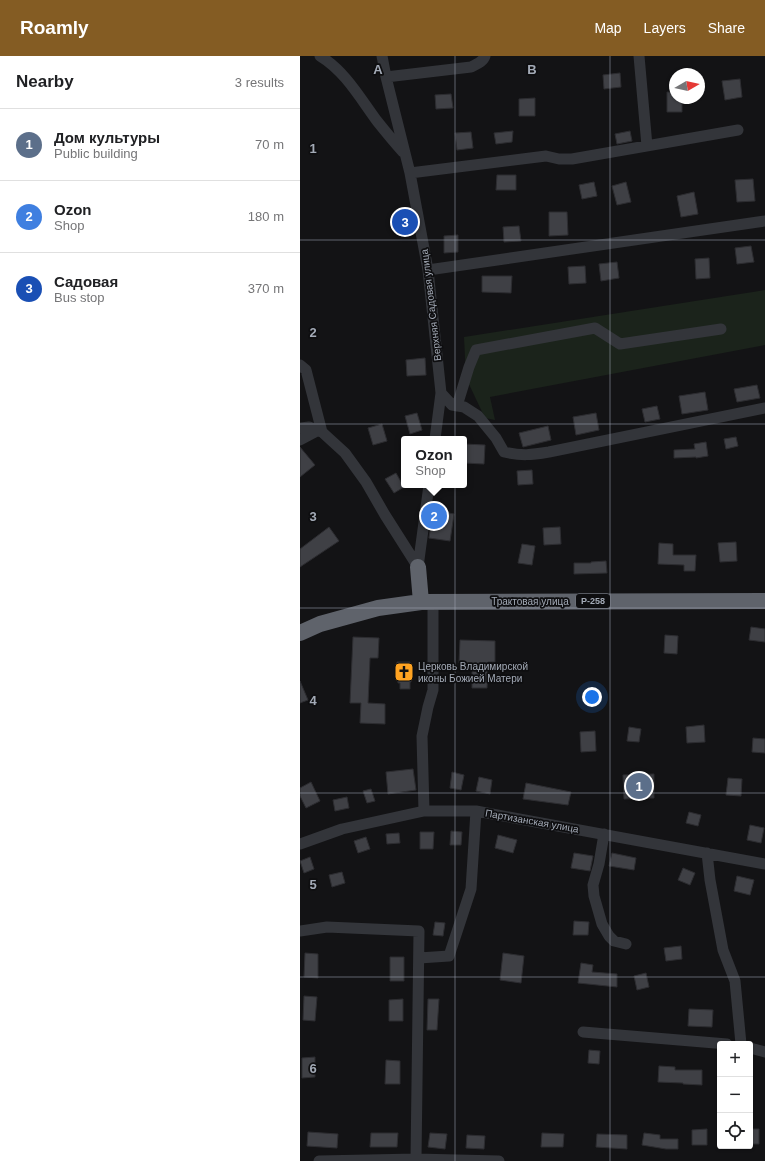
<!DOCTYPE html>
<meta charset="utf-8">
<style>
body{margin:0;font-family:Helvetica,sans-serif;background:#f6f6f6;color:#202124}
.controls{position:absolute;right:12px;bottom:12px;display:grid;overflow:hidden;border-radius:4px;box-shadow:0 1px 3px #0004}
.controls button{width:36px;height:36px;display:grid;place-items:center;padding:0;border:0;border-bottom:1px solid #e0e0e0;background:#fff;color:#202124;font:20px sans-serif}
.compass{position:absolute;left:369px;top:12px;width:36px;height:36px;border-radius:50%;background:#fff;box-shadow:0 1px 3px #0004;rotate:81deg}
.you{position:absolute;left:292px;top:641px;width:14px;height:14px;margin:-10px;border:3px solid #fff;border-radius:50%;background:#1a73e8;box-shadow:0 0 0 6px #1a73e833}
.badge{display:grid;place-items:center;width:26px;height:26px;border-radius:50%;background:#845c23;color:#fff;font-size:13px;font-weight:700}
.pin{position:absolute;translate:-50% -50%;border:2px solid #fff;box-shadow:0 1px 4px #0006}
.popup{position:absolute;left:101px;top:380px;width:66px;height:52px;box-sizing:border-box;display:grid;place-content:center;border-radius:4px;background:#fff;filter:drop-shadow(0 1px 3px #0005);font-size:13px;white-space:nowrap;color:#757577}
.popup b{font-size:15px;color:#202124}
.popup::after{content:'';position:absolute;left:50%;top:100%;margin-left:-8px;border:8px solid transparent;border-top-color:#fff}
.list{margin:0;padding:0;list-style:none}
h2{display:flex;justify-content:space-between;align-items:center;height:52px;margin:0;padding:0 16px;font-size:17px}
h2 small{font-size:13px;font-weight:400;color:#757577}
.list li{display:grid;grid-template-columns:26px 1fr auto;gap:12px;align-items:center;box-sizing:border-box;height:72px;padding:0 16px;border-top:1px solid #e0e0e0}
.list b{display:block;font-size:15px;white-space:nowrap}
.list p{margin:0;font-size:13px;white-space:nowrap;color:#757577}
.list em{font-size:13px;font-style:normal;color:#757577}
.icon{flex:none;width:22px;height:22px;fill:none;stroke:currentColor;stroke-width:2;stroke-linecap:round;stroke-linejoin:round}
.map{position:relative;flex:none;width:465px;height:1105px;overflow:hidden}
header{display:flex;align-items:center;gap:24px;box-sizing:border-box;height:56px;padding:0 20px;background:#845c23;color:#fff}
header strong{font-size:19px}
nav{display:flex;gap:22px;margin-inline-start:auto;font-size:14px}
main{display:flex}
aside{flex:1;background:#fff}
.map>svg:first-child{display:block}
</style>
<header>
<strong>Roamly</strong>
<nav><a>Map</a><a>Layers</a><a>Share</a></nav>
</header>
<main>
<aside>
<h2>Nearby<small>3 results</small></h2>
<ul class="list">
<li><span class="badge" style="background:#5c6f8a">1</span><div><b>Дом культуры</b><p>Public building</p></div><em>70 m</em></li>
<li><span class="badge" style="background:#3f7fe0">2</span><div><b>Ozon</b><p>Shop</p></div><em>180 m</em></li>
<li><span class="badge" style="background:#1a4fb4">3</span><div><b>Садовая</b><p>Bus stop</p></div><em>370 m</em></li>
</ul>
</aside>
<div class="map">
<svg width="465" height="1105" viewBox="0 0 465 1105">
<rect width="100%" height="100%" fill="#131315"/>
<path fill="#1b231b" d="M465,234V289L190,341L195,364L185,362L166,322L164,281Z"/>
<path fill="#3f4045" stroke="#2d2d31" d="M320,17L321,31L304,33L303,19Z
M440,23L442,41L425,44L422,25Z
M367,36H375V42H382V56H367Z
M151,38L153,52L136,53L135,39Z
M235,42V60H219V43Z
M213,75L212,86L196,88L194,77Z
M330,75L332,85L317,88L315,78Z
M171,76L173,92L157,94L155,77Z
M197,119H216V134H196Z
M453,123L455,145L437,146L435,124Z
M294,126L297,140L282,143L279,129Z
M326,126L331,146L317,149L312,130Z
M394,136L398,158L381,161L377,140Z
M249,156H267L268,179L249,180Z
M219,170L221,185L204,186L203,171Z
M158,179V196L144,197V180Z
M451,190L454,206L437,208L435,192Z
M409,202L410,222L396,223L395,203Z
M317,206L319,222L301,225L299,208Z
M285,210L286,227L269,228L268,211Z
M182,220H212L211,237L182,236Z
M125,302L126,319L107,320L106,304Z
M457,329L460,342L437,346L434,333Z
M405,336L408,354L382,358L379,340Z
M357,350L360,363L345,366L342,353Z
M117,357L122,374L110,378L105,360Z
M296,357L299,374L276,379L273,361Z
M82,368L87,385L73,389L68,372Z
M248,370L251,384L223,391L219,377Z
M436,381L438,390L426,393L424,383Z
M406,386L408,400L396,402V401L374,402V394L395,393L394,388Z
M164,388L185,389L184,408L164,407Z
M0,391L15,409L0,421Z
M232,414L233,428L218,429L217,415Z
M96,417L104,431L94,437L85,423Z
M133,454L154,458L150,485L129,482Z
M29,471L39,485L0,511V493Z
M260,471L261,488L244,489L243,472Z
M436,486L437,505L420,506L418,487Z
M359,487L373,488V499H396L395,515H384V509L358,508Z
M222,488L235,490L232,509L218,507Z
M306,505L307,517L274,518V507H291V506Z
M451,571L465,573V586L449,584Z
M365,579L378,580L377,598L364,597Z
M53,581L79,582L78,602H70L68,647L85,648V668L60,667L61,647H50Z
M160,584L195,585V606H188L187,632H172V608L159,607Z
M97,606H110L111,626H110V633H100V627H98Z
M0,625L8,644L0,647Z
M404,669L405,686L387,687L386,671Z
M329,671L341,673L339,686L327,685Z
M295,675L296,695L281,696L280,676Z
M453,682L465,683V697L452,696Z
M113,713L116,734L88,738L86,716Z
M152,716L164,719L161,734L150,732Z
M354,718V742L324,743L323,719Z
M179,721L192,724L190,738L176,735Z
M428,722L442,723L441,740L426,739Z
M11,726L20,745L6,752L0,740V732Z
M226,727L271,736L268,749L223,743Z
M71,733L75,745L67,747L63,735Z
M47,741L49,752L35,755L33,744Z
M389,756L401,759L398,770L386,767Z
M450,769L464,772L461,787L447,784Z
M151,775L162,776L161,789H150Z
M120,776H134L133,793H120Z
M99,777L100,787L87,788L86,778Z
M198,779L217,784L213,797L195,792Z
M66,781L70,793L58,797L54,785Z
M274,797L293,800L290,815L271,812Z
M312,797L336,802L334,814L309,810Z
M10,801L14,813L4,817L0,805Z
M383,812L395,817L390,829L378,824Z
M42,816L45,827L32,831L29,819Z
M437,820L454,824L450,839L434,835Z
M274,865L289,866L288,879H273Z
M135,866L145,867L143,880L133,879Z
M381,890L382,903L366,905L364,892Z
M5,897L18,898V922L4,921Z
M203,897L224,900L221,927L200,924Z
M90,901H104V925H90Z
M281,907L293,909L292,916L317,918V931L278,927Z
M346,917L349,931L337,934L334,920Z
M4,940L17,941L15,965L3,964Z
M103,943V965H89V944Z
M128,943H139L137,974H127Z
M389,953L413,954L412,971L388,970Z
M289,994L300,995L299,1008L288,1007Z
M15,1001V1021L2,1022V1002Z
M86,1004L100,1005V1028H85Z
M359,1010L375,1011V1014H402V1029L383,1028V1027L358,1026Z
M407,1073V1089H392V1074Z
M450,1073H459V1088H450Z
M8,1076L38,1078L37,1092L7,1090Z
M71,1077H98L97,1091H70Z
M130,1077L147,1078L145,1093L128,1091Z
M242,1077L264,1078L263,1091H241Z
M344,1077L360,1079V1083H378V1093H366L342,1089Z
M297,1078L327,1079V1093L296,1091Z
M167,1079L185,1080L184,1093L166,1092Z"/>
<g fill="none" stroke-linecap="round" stroke-linejoin="round">
<path stroke="#33353a" stroke-width="11" d="M20,0C45,15 60,42 77,65C85,75 94,86 103,96
M82,0L86,21L110,117L128,214L141,337L135,383
M339,0L347,90
M86,21L171,11C177,8 183,6 185,0
M110,117L246,100L259,103H272L438,74
M128,214L465,165
M0,309L6,314L22,376
M141,337L152,349L164,351L178,360L196,382L204,396C222,400 231,399 249,396L465,352
M157,350L169,311L176,294L295,272L320,288L421,273
M0,372L9,371L22,376L45,397L66,426L85,459L118,511
M0,384L17,375
M118,511L129,429
M124,755L122,680L128,651L133,634V546
M304,778L299,808L293,829L294,840L302,868L309,880L314,885L326,888
M0,788L42,773L124,755H176L465,808
M407,797L410,824L423,894L435,925L441,988
M0,875L27,871L119,875L116,1103
M119,902L149,900L171,833L176,755
M283,976L427,988
M450,992L465,996
M19,1105L116,1103L199,1105"/>
<path stroke="#5f636b" stroke-width="16" d="M118,511L121,546
M0,577L20,568L78,552L121,546L465,545"/>
</g>
<path fill="none" stroke="#a3aab6" stroke-width="1" stroke-opacity="0.55" d="M155,0V1105M310,0V1105M0,184H465M0,368H465M0,552H465M0,737H465M0,921H465"/>
<defs>
<symbol id="church-square" viewBox="-11 -11 22 22"><rect x="-9" y="-9" width="18" height="18" rx="4" fill="#ffa321" stroke="#0e0e10"/><path d="M-1.2-6h2.4v3.5h3.3v2.4h-3.3V6h-2.4V-.1h-3.3v-2.4h3.3Z" fill="#111"/></symbol>
</defs>
<g fill-rule="evenodd">
<use href="#church-square" x="93" y="605" width="22" height="22"/>
</g>
<g text-anchor="middle" dominant-baseline="central" stroke-width="3.5" stroke-linejoin="round" paint-order="stroke">
<rect fill="#0e0e10" stroke="#767b84" stroke-width="1" x="276" y="538" width="34" height="14" rx="3"/>
<g font-size="9" font-weight="bold" fill="#a3aab6">
<text x="293" y="545">Р-258</text>
</g>
<g font-size="10" fill="#a3aab6" stroke="#0e0e10">
<text transform="translate(131 249) rotate(-97)">Верхняя Садовая улица</text>
<text x="230" y="545">Трактовая улица</text>
<text transform="translate(232 765) rotate(10)">Партизанская улица</text>
</g>
<g font-size="10" fill="#a3aab6" stroke="#0e0e10" text-anchor="start">
<text x="118" y="610">Церковь Владимирской<tspan x="118" dy="12">иконы Божией Матери</tspan></text>
</g>
</g>
<g font-size="13" text-anchor="middle" font-weight="bold" fill="#a3aab6" stroke="#0e0e10" stroke-width="3.5" stroke-linejoin="round" paint-order="stroke">
<text x="78" y="18">A</text>
<text x="232" y="18">B</text>
<text x="13" y="97">1</text>
<text x="13" y="281">2</text>
<text x="13" y="465">3</text>
<text x="13" y="649">4</text>
<text x="13" y="833">5</text>
<text x="13" y="1017">6</text>
</g>
</svg>
<div class="controls">
<button>+</button>
<button>−</button>
<button><svg class="icon" aria-label="locate" viewBox="0 0 24 24"><circle cx="12" cy="12" r="6"/><path d="M12 2v4M12 18v4M2 12h4M18 12h4"/></svg></button>
</div>
<svg class="compass" viewBox="-18 -18 36 36"><path d="M0-13l5 13h-10z" fill="#e53935"/><path d="M0 13l5-13h-10z" fill="#757577"/></svg>
<div class="you"></div>
<div class="pin badge" style="left:339px;top:730px;background:#5c6f8a">1</div>
<div class="pin badge" style="left:134px;top:460px;background:#3f7fe0">2</div>
<div class="popup"><b>Ozon</b>Shop</div>
<div class="pin badge" style="left:105px;top:166px;background:#1a4fb4">3</div>
</div>
</main>
